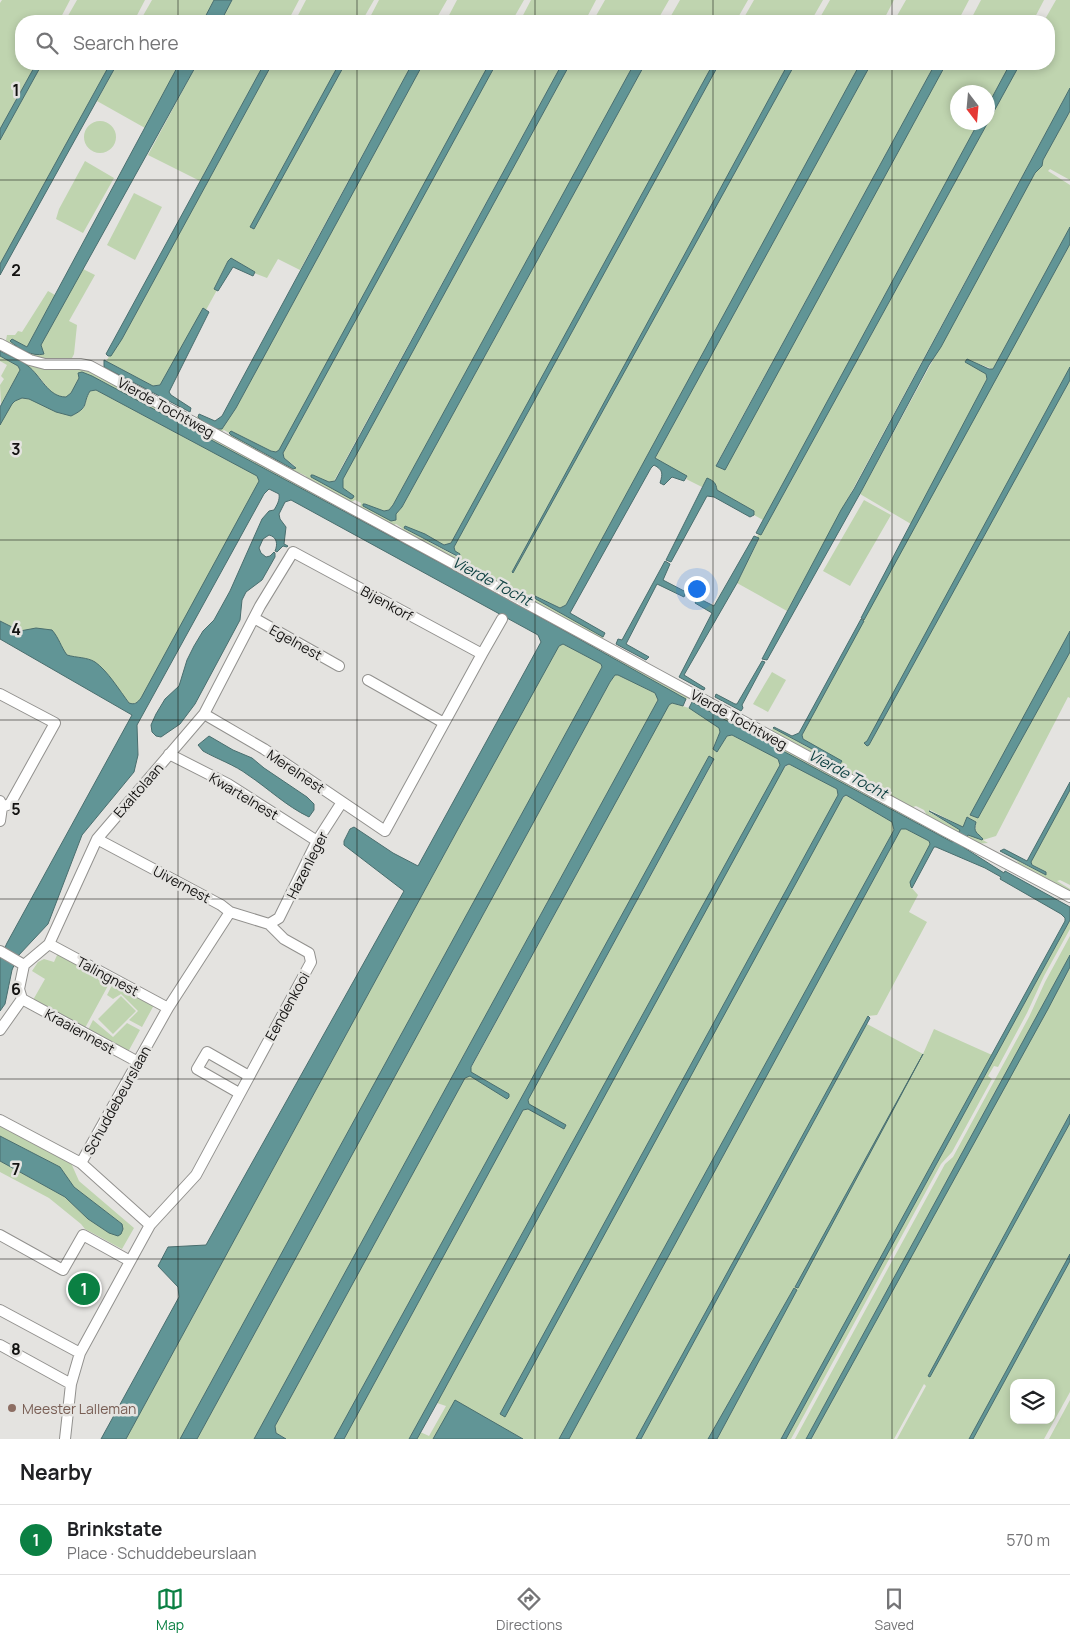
<!DOCTYPE html>
<meta charset="utf-8">
<style>
body{margin:0;font-family:Manrope,sans-serif;background:#f2f2f2;color:#202124}
.controls{position:absolute;right:15px;bottom:15px;display:grid;overflow:hidden;border-radius:10px;box-shadow:0 2px 8px #0003}
.controls button{width:45px;height:45px;display:grid;place-items:center;padding:0;border:0;border-bottom:1px solid #e0e0e0;background:#fff;color:#202124;font:25px sans-serif}
.compass{position:absolute;left:950px;top:85px;width:45px;height:45px;border-radius:50%;background:#fff;box-shadow:0 2px 8px #0003;rotate:164deg}
.you{position:absolute;left:696px;top:588px;width:18px;height:18px;margin:-12px;border:4px solid #fff;border-radius:50%;background:#1a73e8;box-shadow:0 0 0 8px #1a73e833}
.badge{display:grid;place-items:center;width:32px;height:32px;border-radius:50%;background:#0b8043;color:#fff;font-size:16px;font-weight:700}
.pin{position:absolute;translate:-50% -50%;border:2px solid #fff;box-shadow:0 1px 5px #0006}
.list{margin:0;padding:0;list-style:none}
h2{display:flex;justify-content:space-between;align-items:center;height:65px;margin:0;padding:0 20px;font-size:21px}
h2 small{font-size:16px;font-weight:400;color:#757577}
.list li{display:grid;grid-template-columns:32px 1fr auto;gap:15px;align-items:center;box-sizing:border-box;height:70px;padding:0 20px;border-top:1px solid #e0e0e0}
.list b{display:block;font-size:19px;white-space:nowrap}
.list p{margin:0;font-size:16px;white-space:nowrap;color:#757577}
.list em{font-size:16px;font-style:normal;color:#757577}
.icon{flex:none;width:28px;height:28px;fill:none;stroke:currentColor;stroke-width:2;stroke-linecap:round;stroke-linejoin:round}
.map{position:relative;flex:none;width:1070px;height:1439px;overflow:hidden}
.search{position:absolute;background:#fff;box-shadow:0 2px 8px #0003;left:15px;right:15px;top:15px;height:55px;display:flex;align-items:center;gap:12px;box-sizing:border-box;padding:0 18px;border-radius:20px;color:#757577;font-size:19px}
.sheet{height:135px;background:#fff}
nav{display:flex;justify-content:space-around;align-items:center;box-sizing:border-box;height:70px;border-top:1px solid #e0e0e0;background:#fff;font-size:14px;color:#757577}
nav a{display:grid;justify-items:center;gap:2px}
nav .on{color:#0b8043}
.map>svg:first-child{display:block}
</style>
<div class="map">
<svg width="1070" height="1439" viewBox="0 0 1070 1439">
<rect width="100%" height="100%" fill="#e4e3e0"/>
<path fill="#bfd4af" fill-rule="evenodd" d="M2,0H70L59,21H21V64H36L0,129V3Z
M77,0H145L134,21H65Z
M152,0H214L203,21H140Z
M232,0H299L288,21H221Z
M306,0H374L362,21H295Z
M379,0H447L435,21H368Z
M457,0H524L512,21H446Z
M531,0H596L585,21H520Z
M605,0H669L657,21H593Z
M680,0H748L736,21H668Z
M754,0H823L811,21H742Z
M830,0H894L883,21H818Z
M906,0H969L958,21H894Z
M981,0H1044L1033,21H970Z
M1056,0H1070V88L787,611L737,583L759,539L757,537L758,534L761,535L1020,64H1049V21H1044Z
M42,64H110L0,264V140Z
M117,64H179L145,128L97,101Z
M197,64H264L200,181L148,155Z
M272,64H339L250,227L254,229L345,64H412L300,270L278,259L267,278L254,273L255,272L231,258L228,261L214,289L217,290L206,310L203,309L160,385L153,386L106,361L122,339Z
M423,64H489L279,450L276,452L271,451L231,431L229,434L293,469L295,466L284,458L283,453L496,64H562L334,481L329,482L313,475L353,496L343,488V479L570,64H634L393,505L389,510L384,511L363,504L391,521L396,520V514L402,507L645,64H713L451,543L444,545L425,534L404,528L457,557L454,547L719,64H788L512,572L513,573L795,64H860L566,605L560,608L536,596L534,597V598L603,637L605,633L603,638H597L537,606C531,598 529,595 519,596L468,566V563L462,560L458,561L403,531L402,528L396,524L392,526L360,508L361,503L355,500L350,503L308,481L306,476L300,473L298,475L230,440L229,433L224,430L221,432L197,421V416L213,428L222,429L236,408Z
M871,64H935L716,465L724,470L946,64H1010L988,105V92H958V122L978,123L763,520L754,515V511L717,490L707,479L702,487L686,479L687,477L655,458Z
M1070,111V180L1050,169L1048,171L1070,185V227L993,369L967,360L965,362L987,374V379L911,524L860,494L1035,173L1041,166L1043,160Z
M84 137a16 16 0 1 1 32 0a16 16 0 1 1-32 0Z
M85,161L114,178L83,233L56,219L59,209Z
M134,193L162,207L135,260L107,245Z
M1070,244V367L867,742V745H869L1070,380V631L970,815L978,818L1070,652V698L1068,697L996,836L983,840L988,843L975,844L968,840L969,838L966,836L970,835L982,838L975,833L976,822L968,817L963,827L930,810L929,812L960,830L957,834L928,817L924,810L916,806L910,808L848,773L847,769L842,766H831L772,731L773,728L839,764L841,761L803,739L802,735L863,619Z
M83,269L95,275L69,321L77,325L74,354L72,358C45,366 30,354 7,343L6,340L7,335H15L18,331L22,332L48,291L55,295L27,347L12,339C16,350 32,356 44,354L41,345Z
M5,350L70,368L90,370L420,548L418,551L92,376L82,372L71,393L66,397C50,397 46,383 36,374C28,364 14,356 2,352Z
M0,356L18,366L20,370L1,405L0,385L4,379L1,376L7,365L0,361Z
M16,389L71,416C91,407 82,404 90,391L96,390L257,476L259,481L145,696L143,695C140,700 136,706 129,703L107,675L67,655L25,631H20L0,621V423Z
M864,500L891,515L850,586L823,571Z
M514,600L954,841L952,842L691,702L692,700L688,698L686,699L513,602Z
M563,644L601,664L602,667L180,1439H126L458,829L559,645Z
M772,672L786,680L768,712L753,704Z
M615,675H618L655,693L658,700L254,1439H197L610,682Z
M672,703L689,708L719,727L720,732L713,749L717,752L727,736L732,735L778,759L780,765L409,1439H344L523,1110L528,1109L564,1129L566,1125L528,1104V1100L714,760L709,756L334,1439H286L276,1433L275,1426L465,1078L470,1076L507,1098L509,1094L471,1072V1068L669,704Z
M789,764L837,789L838,795L500,1414L505,1416L839,802L846,795L892,822L894,830L559,1439H523L455,1401L435,1439H414L418,1431L429,1436L446,1406L437,1403L782,770Z
M1070,790V885L1060,880L1057,881L1070,889V892L1055,887L1053,882L1048,879L1043,880L1020,868L1017,861L1000,852L1046,875V872L1032,865L1031,862Z
M901,829H906L929,841L930,844L911,887L918,895L909,912L927,922L877,1015L868,1016L636,1439H569Z
M1070,920V929L1044,976L1027,1013L998,1067L994,1066L988,1076L992,1079L952,1152L941,1164L791,1439H786Z
M1070,936V955L806,1439H795L945,1164L953,1157L1029,1017L1045,982Z
M58,953L110,982L85,1028L33,1000L45,979L32,971L38,962L44,959L54,962Z
M1070,967V1114L928,1376L930,1377L1070,1123V1254L969,1439H897L926,1386L924,1384L894,1439H811Z
M113,983L154,1005L142,1027L129,1020L138,1011L121,994L113,999L107,995Z
M121,996L136,1011L113,1034L98,1019Z
M93,1020L113,1037L127,1023L140,1030L128,1052L88,1030Z
M867,1024L923,1054L934,1029L992,1055L781,1439H717L797,1290L794,1288L708,1439H641ZM923,1054L798,1287H795Z
M0,1123L71,1163L79,1181L134,1228L122,1249L85,1229L81,1224L49,1198L0,1172V1161L65,1197L88,1219L109,1233L122,1224L74,1187L60,1167L0,1136Z
M1070,1261V1392L1044,1439H973ZM1014,1383H1051V1420H1014Z
M1070,1400V1439H1049Z"/>
<path fill="#619596" stroke="#4a6e6e" d="M214,0H232L221,21H203Z
M36,64H42L0,140V129Z
M110,64H117L0,275V264Z
M179,64H197L41,345L44,354C32,357 19,349 10,341L12,339L27,347Z
M264,64H272L122,339L111,356H108L106,354Z
M339,64H345L254,229L250,227Z
M412,64H423L236,408L222,429C213,430 204,423 198,417L199,414L215,421L222,416Z
M489,64H496L283,453L284,458L296,468L293,469L231,435L229,433L231,431L271,451L276,452L279,450Z
M562,64H570L343,479V488L354,496L353,498L351,499L311,477V475H313L329,482L335,481Z
M634,64H645L402,507L396,514V520L391,521L363,506V504H365L384,511L389,510L393,505Z
M713,64H719L454,547L455,551L460,554L459,557L404,528L405,526L425,534L444,545L451,543Z
M788,64H795L513,573L512,572Z
M860,64H871L655,458L687,476L684,481L672,477L664,485L660,483C663,473 663,470 654,465L651,468L570,613L605,633L603,637L534,598V597L535,596L560,608L566,605Z
M935,64H946L725,470L716,466Z
M1010,64H1020L761,535L756,533L978,123L988,122V105Z
M1070,88V111L1043,160L1042,166L1035,173L941,347L929,365L862,490L767,660L762,659L841,510L854,489Z
M1070,227V244L864,620L861,618L987,379L986,374L965,362L967,359L989,369H993Z
M231,258L255,272L253,276L233,267L218,291L214,289L228,261Z
M203,308L209,312L169,392L171,395L191,408L190,412L104,367V360L153,386L160,385Z
M0,351C9,356 20,359 28,366C41,376 48,397 66,397L71,393L79,378L78,373L82,372L92,376L513,602L686,699L683,706L672,703L669,705L471,1067V1072L509,1094V1097L507,1099L470,1076L465,1078L275,1426L276,1433L286,1439H254L658,700L655,693L618,675H615L610,682L197,1439H180L602,667L601,664L563,644L559,646L458,829L126,1439H101L179,1297L178,1287L158,1266L168,1247L206,1245L404,891L344,845V841L350,829L354,827L393,853L418,866L541,642L538,635L291,500L285,502L279,514L280,519L286,527L284,544L288,546L287,547L283,546L277,552L275,551C278,544 277,537 269,535L263,539L259,548L261,553L266,557L270,556L274,552L275,553V557L262,580L246,592L242,600L240,620L195,704L180,724L161,737L156,736L152,732L151,725L156,714L165,699L179,686L187,660L194,646L203,631L214,620L230,591L262,519L269,511L274,510C277,505 280,500 279,494L269,489L264,494L137,725L138,755L134,772L82,835L48,924L18,956L12,970L5,1004L0,1011V958L7,943L132,715L0,639V621L20,631L36,628L52,630C59,638 61,647 67,655C77,658 87,657 95,662C107,670 120,691 129,703C135,705 137,703 141,698L259,481L257,476L96,390L90,391C82,404 90,407 71,416L56,412L29,399L22,398L15,401L12,404L0,425V407L20,370L18,366L0,356Z
M1070,367V380L869,745L867,746L864,743L867,741Z
M707,478C714,481 716,483 717,490L754,511V515L750,517L714,497L707,496L671,562L666,560Z
M754,536L759,538L737,583L684,675L705,688L704,690L701,689L679,677L712,613L695,603L698,598L714,606Z
M665,561L670,564L663,580L686,592L684,597L657,584L626,644L649,657L646,660L616,644L618,639L622,640Z
M861,619L864,621L802,735L803,739L842,761L840,764L773,728L774,727L792,736L799,733Z
M1070,631V652L978,818L970,815Z
M762,661L765,662L742,705L743,708L741,711L715,697L716,694L735,704H737Z
M692,702L952,842L954,841L960,830L929,811L963,827L967,817L976,822C973,833 977,832 983,839L982,840L968,835L962,845L963,847L1004,873L1005,871L1070,907V920L786,1439H781L1065,921V918L1061,914L1000,879L1001,877L985,868L936,847H934L912,888L911,887L910,882L930,844L929,841L906,829H901L569,1439H559L894,830L892,822L846,795L843,797L505,1417L500,1414L838,795L837,789L789,764L785,766L437,1403L417,1439H409L780,765L778,759L732,735L727,736L717,752L713,749L720,732L719,728L689,708Z
M209,736L233,750L252,758L264,768L307,797L314,804V810L309,817C286,806 269,789 248,775C235,765 217,759 203,751L198,745Z
M709,756L714,759L528,1100L529,1104L566,1125L564,1129L528,1109L523,1110L344,1439H334Z
M1070,782V790L1031,862L1032,865L1046,872V875L1000,851L1004,849L1027,861Z
M1070,955V967L1048,1009L811,1439H806Z
M868,1016L870,1018L641,1439H636Z
M923,1054L798,1288L795,1287Z
M1070,1114V1123L930,1377L928,1376Z
M0,1136L60,1167L74,1187L122,1224L123,1229L121,1234L118,1236L109,1233L88,1219L65,1197L0,1161Z
M1070,1254V1261L973,1439H969Z
M794,1288L797,1290L717,1439H708Z
M455,1400L523,1439H433Z"/>
<g fill="none" stroke-linecap="round" stroke-linejoin="round">
<defs>
<path id="street" d="M0,344L30,360L45,364H80L90,366L103,373L945,831L1070,897
M254,618L339,666
M482,654L502,619
M368,680L444,723
M0,694L55,723L10,804L2,807
M169,754L228,784L317,841
M0,821L2,807L0,801
M97,839L221,905L230,912L269,924L284,939L309,953L311,962L196,1175L150,1225
M269,924L279,918L317,841L342,802
M49,944L168,1008
M0,951L24,965
M22,999L138,1062
M0,1030L22,999L19,989L24,965L49,944L97,839L204,714L260,606L293,552L482,654L385,831L264,749L204,714
M239,1093L197,1069L207,1052L249,1076
M0,1120L81,1163
M0,1235L63,1270L83,1235L130,1261
M0,1310L80,1353
M0,1345L71,1384
M65,1439L71,1384L80,1353L150,1225L81,1163L168,1008L230,912"/>
</defs>
<use href="#street" stroke="#92918e" stroke-width="12"/>
<use href="#street" stroke="#fff" stroke-width="10"/>
</g>
<path fill="none" stroke="#131211" stroke-width="1" stroke-opacity="0.55" d="M178,0V21M357,0V21M535,0V21M713,0V21M892,0V21M178,64V1439M357,64V1439M535,64V1439M713,64V1439M892,64V1439M0,180H1070M0,360H1070M0,540H1070M0,720H1070M0,899H1070M0,1079H1070M0,1259H1070"/>
<circle fill="#8d6e63" stroke="#e4e3e0" stroke-width="2" cx="12" cy="1408" r="5"/>
<g text-anchor="middle" dominant-baseline="central" stroke-width="5" stroke-linejoin="round" paint-order="stroke">
<g font-size="14" fill="#131211" stroke="#e4e3e0">
<text transform="translate(166 407) rotate(29)">Vierde Tochtweg</text>
<text transform="translate(387 603) rotate(29)">Bijenkorf</text>
<text transform="translate(296 642) rotate(29)">Egelnest</text>
<text transform="translate(739 719) rotate(29)">Vierde Tochtweg</text>
<text transform="translate(296 771) rotate(34)">Merelnest</text>
<text transform="translate(138 790) rotate(-49)">Exaltolaan</text>
<text transform="translate(244 796) rotate(31)">Kwartelnest</text>
<text transform="translate(307 865) rotate(-63)">Hazenleger</text>
<text transform="translate(182 884) rotate(28)">Uivernest</text>
<text transform="translate(108 976) rotate(28)">Talingnest</text>
<text transform="translate(287 1006) rotate(-61)">Eendenkooi</text>
<text transform="translate(80 1031) rotate(29)">Kraaiennest</text>
<text transform="translate(117 1100) rotate(-61)">Schuddebeurslaan</text>
</g>
<g font-size="14" fill="#785e54" stroke="#e4e3e0" text-anchor="start">
<text x="22" y="1408">Meester Lalleman</text>
</g>
<g font-size="15" font-style="italic" fill="#104243" stroke="#e4e3e0">
<text transform="translate(492 581) rotate(28)">Vierde Tocht</text>
<text transform="translate(848 774) rotate(28)">Vierde Tocht</text>
</g>
</g>
<g font-size="16" text-anchor="middle" font-weight="bold" fill="#131211" stroke="#e4e3e0" stroke-width="5" stroke-linejoin="round" paint-order="stroke">
<text x="16" y="96">1</text>
<text x="16" y="276">2</text>
<text x="16" y="455">3</text>
<text x="16" y="635">4</text>
<text x="16" y="815">5</text>
<text x="16" y="995">6</text>
<text x="16" y="1175">7</text>
<text x="16" y="1355">8</text>
</g>
</svg>
<div class="controls">
<button><svg class="icon" aria-label="layers" viewBox="0 0 24 24"><path d="M12 4l9 5-9 5-9-5zM3 14l9 5 9-5"/></svg></button>
</div>
<svg class="compass" viewBox="-18 -18 36 36"><path d="M0-13l5 13h-10z" fill="#e53935"/><path d="M0 13l5-13h-10z" fill="#757577"/></svg>
<div class="you"></div>
<div class="pin badge" style="left:84px;top:1289px">1</div>
<div class="search"><svg class="icon" aria-label="search" viewBox="0 0 24 24"><circle cx="10" cy="10" r="6"/><path d="M15 15l6 6"/></svg>Search here</div>
</div>
<section class="sheet">
<h2>Nearby<small></small></h2>
<ul class="list">
<li><span class="badge">1</span><div><b>Brinkstate</b><p>Place · Schuddebeurslaan</p></div><em>570 m</em></li>
</ul>
</section>
<nav>
<a class="on"><svg class="icon" aria-label="map" viewBox="0 0 24 24"><path d="M3 6l6-2 6 2 6-2v14l-6 2-6-2-6 2zM9 4v14M15 6v14"/></svg>Map</a>
<a><svg class="icon" aria-label="directions" viewBox="0 0 24 24"><path d="M12 3l9 9-9 9-9-9zM9 14v-3h6M13 9l2 2-2 2"/></svg>Directions</a>
<a><svg class="icon" aria-label="saved" viewBox="0 0 24 24"><path d="M7 4h10v16l-5-4-5 4z"/></svg>Saved</a>
</nav>
